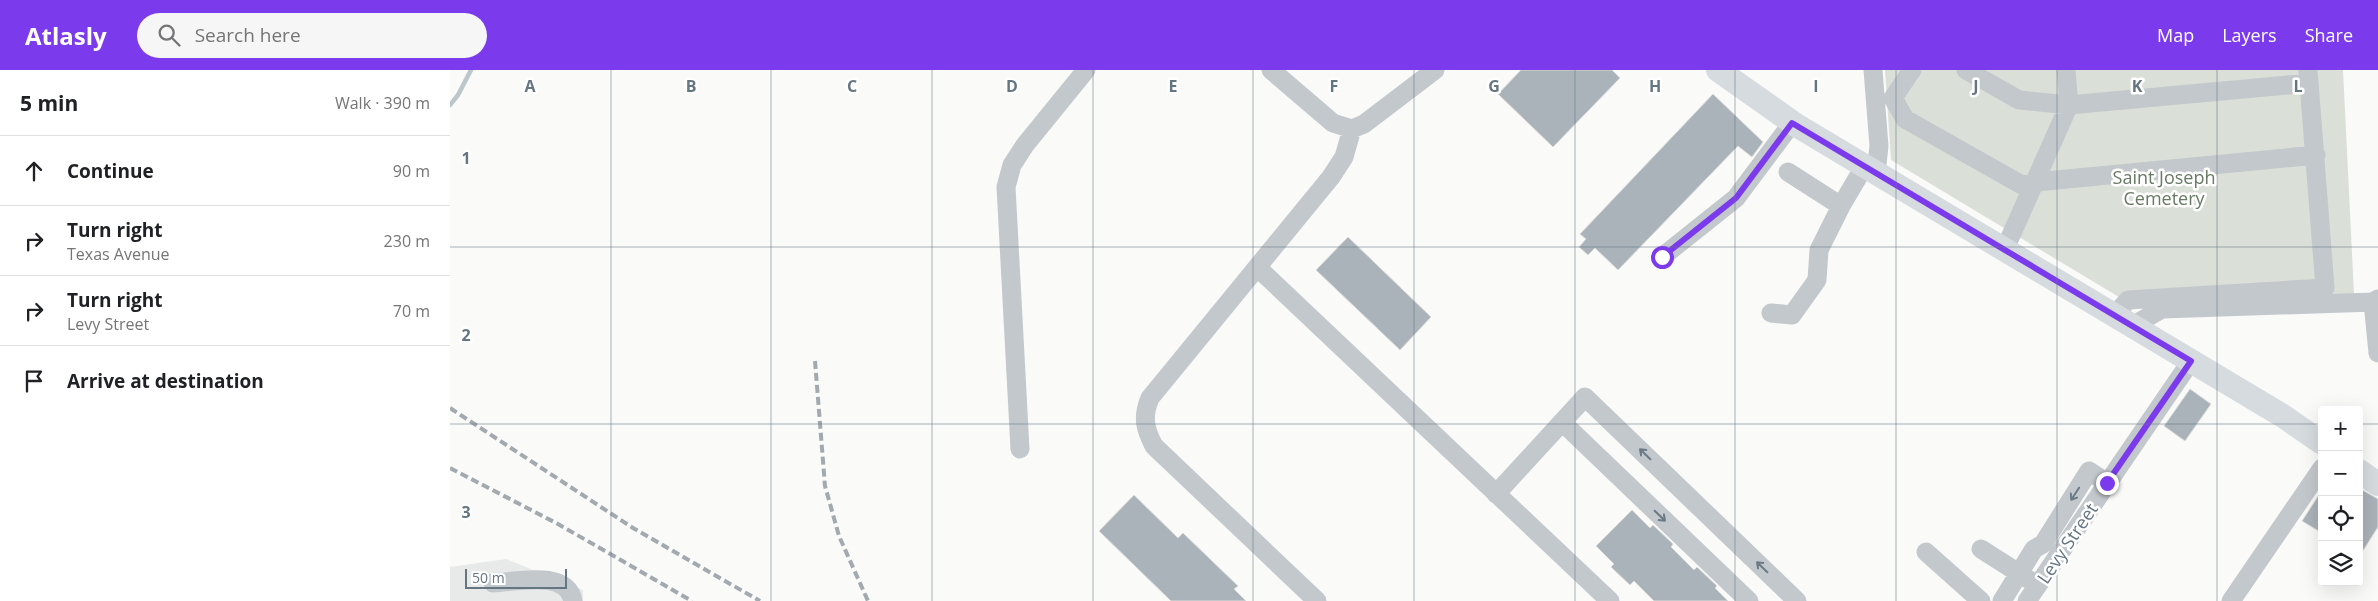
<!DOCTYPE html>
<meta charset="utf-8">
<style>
body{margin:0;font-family:"Open Sans",sans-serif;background:#f6f6f6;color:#202124}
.controls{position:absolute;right:15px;bottom:15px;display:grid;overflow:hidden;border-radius:5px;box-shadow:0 5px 20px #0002}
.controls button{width:45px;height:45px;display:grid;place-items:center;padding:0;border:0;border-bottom:1px solid #e0e0e0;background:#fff;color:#202124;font:25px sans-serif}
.scale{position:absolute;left:15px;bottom:12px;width:102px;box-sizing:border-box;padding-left:5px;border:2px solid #657683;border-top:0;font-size:14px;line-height:18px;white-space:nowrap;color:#657683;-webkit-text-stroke:4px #fff;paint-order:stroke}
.stop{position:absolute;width:15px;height:15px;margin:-11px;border:4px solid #7c3aed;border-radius:50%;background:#fff}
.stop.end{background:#7c3aed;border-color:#fff;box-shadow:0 1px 5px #0008}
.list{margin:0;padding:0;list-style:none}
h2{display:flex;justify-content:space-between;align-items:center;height:65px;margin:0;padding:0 20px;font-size:21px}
h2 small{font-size:16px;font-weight:400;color:#757577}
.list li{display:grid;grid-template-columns:32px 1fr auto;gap:15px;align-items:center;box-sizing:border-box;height:70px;padding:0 20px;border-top:1px solid #e0e0e0}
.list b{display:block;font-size:19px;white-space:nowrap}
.list p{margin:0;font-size:16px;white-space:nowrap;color:#757577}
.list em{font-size:16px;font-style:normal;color:#757577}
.icon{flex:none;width:28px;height:28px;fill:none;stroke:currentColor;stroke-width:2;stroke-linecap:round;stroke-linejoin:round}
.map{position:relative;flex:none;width:1928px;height:531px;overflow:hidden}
header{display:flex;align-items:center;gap:30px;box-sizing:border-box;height:70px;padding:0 25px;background:#7c3aed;color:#fff}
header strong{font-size:24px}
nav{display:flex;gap:28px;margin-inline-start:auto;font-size:18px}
.search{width:350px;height:45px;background:#f6f6f6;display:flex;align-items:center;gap:12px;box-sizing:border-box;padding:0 18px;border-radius:28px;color:#757577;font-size:19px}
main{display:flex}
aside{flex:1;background:#fff}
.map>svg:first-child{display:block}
</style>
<header>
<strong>Atlasly</strong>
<div class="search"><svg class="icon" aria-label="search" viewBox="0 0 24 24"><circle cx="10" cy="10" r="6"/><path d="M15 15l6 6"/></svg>Search here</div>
<nav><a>Map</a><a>Layers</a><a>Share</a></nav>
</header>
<main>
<aside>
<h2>5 min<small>Walk · 390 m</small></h2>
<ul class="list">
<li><svg class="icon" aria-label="ahead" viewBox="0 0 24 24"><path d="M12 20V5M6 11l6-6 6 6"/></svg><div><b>Continue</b></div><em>90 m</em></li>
<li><svg class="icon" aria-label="right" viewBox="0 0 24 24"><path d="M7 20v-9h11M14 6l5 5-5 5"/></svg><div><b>Turn right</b><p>Texas Avenue</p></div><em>230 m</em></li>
<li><svg class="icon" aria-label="right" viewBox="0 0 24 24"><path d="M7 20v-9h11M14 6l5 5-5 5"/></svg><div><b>Turn right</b><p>Levy Street</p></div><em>70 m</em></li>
<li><svg class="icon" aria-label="arrive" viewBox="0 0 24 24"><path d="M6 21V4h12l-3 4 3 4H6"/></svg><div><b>Arrive at destination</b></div></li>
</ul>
</aside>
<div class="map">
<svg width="1928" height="531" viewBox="0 0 1928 531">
<rect width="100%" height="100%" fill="#fafaf8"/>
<path fill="#e8e9e9" d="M56,489L133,520V531H0V497Z"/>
<path fill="#dadfd7" d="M1435,0H1893L1904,224L1684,236L1441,90Z"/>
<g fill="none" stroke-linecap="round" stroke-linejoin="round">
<path stroke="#bbc7cb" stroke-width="4.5" d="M0,35L8,25L21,0"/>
</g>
<path fill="#aab3b9" stroke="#dcdcda" d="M1071,0H1162L1170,8L1103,77L1048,24Z
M1263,24L1313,72L1302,87L1288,76L1168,200L1145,178L1138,185L1129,177L1136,169L1130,164Z
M898,167L981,247L950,280L866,200Z
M1740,319L1761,334L1735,371L1714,356Z
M1909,418L1928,429V457L1909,487Z
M1872,420V463L1852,451Z
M684,425L728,468L733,463L788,516L784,519L796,531H721L649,461Z
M1182,440L1200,458L1203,455L1223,474L1221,477L1244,500L1247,497L1267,516L1265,518L1278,531H1204L1184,511L1180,515L1161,497L1164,494L1146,476Z"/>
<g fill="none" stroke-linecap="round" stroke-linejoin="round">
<path stroke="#c3c8cc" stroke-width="19" d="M821,0L883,53L902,59
M1423,0L1429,76L1426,103
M1462,0L1443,28L1455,49L1572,115L1586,112L1866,85
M1516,0L1569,30L1619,35L1859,13
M902,59L914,54L985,0
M1338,102L1391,136L1414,97
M1554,181L1619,35L1616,0
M1212,187L1286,128L1342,53
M807,197L1160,531
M1928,232H1923L1928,283
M1321,243L1342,245L1367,210L1369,180L1391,136
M1664,246L1678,230L1875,218L1858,0
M1682,256L1712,239L1923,232L1928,229
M1112,352L1299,531
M570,379L556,117L562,95L575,75L636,0
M1046,424L1135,327L1347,531
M1531,479L1578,509
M1476,482L1531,531
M43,513C66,512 117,499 123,531
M867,531L704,376C695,359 692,347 700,328L881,107L894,87L902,59
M1552,531L1584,479L1593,474L1639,401L1657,413
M1577,531L1741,291
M1781,531L1872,398"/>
<path stroke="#d6dbdf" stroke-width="24" d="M1268,0L1346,55L1833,346L1872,373
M1909,401L1928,414"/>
<path stroke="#a2aab0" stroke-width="4" stroke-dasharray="8 4" stroke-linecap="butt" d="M365,291L375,416L389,466L418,531
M0,338L183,458L310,531
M0,398L108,454L242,531"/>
</g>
<defs><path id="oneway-shaft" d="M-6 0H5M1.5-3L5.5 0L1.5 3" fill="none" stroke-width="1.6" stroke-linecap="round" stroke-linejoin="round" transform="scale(1.25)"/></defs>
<g stroke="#6a7a87">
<use href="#oneway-shaft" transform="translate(1195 384) rotate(-136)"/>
<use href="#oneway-shaft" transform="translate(1625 424) rotate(123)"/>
<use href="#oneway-shaft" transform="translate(1210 446) rotate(44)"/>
<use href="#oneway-shaft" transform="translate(1312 497) rotate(-136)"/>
</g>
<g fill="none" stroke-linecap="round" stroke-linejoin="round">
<path stroke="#7c3aed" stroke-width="6" d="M1212,187L1286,128L1342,53L1741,291L1657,413"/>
</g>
<path fill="none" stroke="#657683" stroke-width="1" stroke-opacity="0.55" d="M161,0V531M321,0V531M482,0V531M643,0V531M803,0V531M964,0V531M1125,0V531M1285,0V531M1446,0V531M1607,0V531M1767,0V531M0,177H1928M0,354H1872M1909,354H1928"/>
<g text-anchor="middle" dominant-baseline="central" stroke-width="5" stroke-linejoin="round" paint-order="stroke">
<g font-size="18" fill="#687a64" stroke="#fff">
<text x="1714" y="107">Saint Joseph<tspan x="1714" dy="21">Cemetery</tspan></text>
</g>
<g font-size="18" fill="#657683" stroke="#fff">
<text transform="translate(1617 473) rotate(-56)">Levy Street</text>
</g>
</g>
<g font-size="16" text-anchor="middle" font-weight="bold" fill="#657683" stroke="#fff" stroke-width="5" stroke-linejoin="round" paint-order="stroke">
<text x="80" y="22">A</text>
<text x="241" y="22">B</text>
<text x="402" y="22">C</text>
<text x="562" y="22">D</text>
<text x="723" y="22">E</text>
<text x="884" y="22">F</text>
<text x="1044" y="22">G</text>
<text x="1205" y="22">H</text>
<text x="1366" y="22">I</text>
<text x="1526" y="22">J</text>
<text x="1687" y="22">K</text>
<text x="1848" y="22">L</text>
<text x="16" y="94">1</text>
<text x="16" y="271">2</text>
<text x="16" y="448">3</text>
</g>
</svg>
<div class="controls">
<button>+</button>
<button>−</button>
<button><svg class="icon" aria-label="locate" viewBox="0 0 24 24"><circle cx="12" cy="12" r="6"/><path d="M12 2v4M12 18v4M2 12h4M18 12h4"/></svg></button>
<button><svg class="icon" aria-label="layers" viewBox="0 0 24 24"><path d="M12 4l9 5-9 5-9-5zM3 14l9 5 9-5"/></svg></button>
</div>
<div class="scale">50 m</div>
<div class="stop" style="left:1212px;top:187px"></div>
<div class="stop end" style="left:1657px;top:413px"></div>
</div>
</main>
